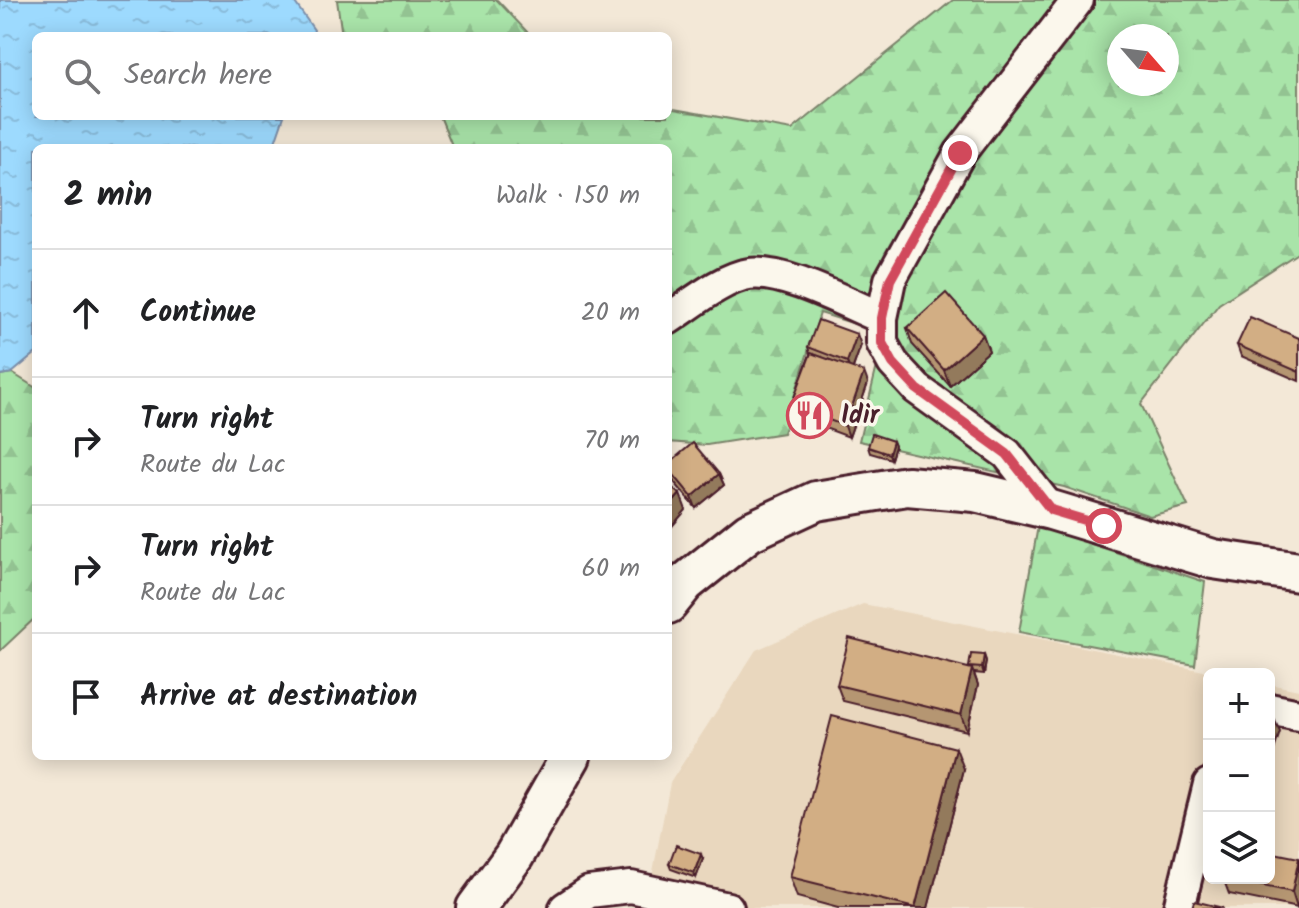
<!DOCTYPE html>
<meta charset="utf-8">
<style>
body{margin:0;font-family:Kalam,sans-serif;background:#f6f6f6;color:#202124}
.controls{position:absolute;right:24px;bottom:24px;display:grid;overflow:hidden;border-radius:12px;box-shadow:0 4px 20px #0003}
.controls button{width:72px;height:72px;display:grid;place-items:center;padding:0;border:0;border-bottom:2px solid #e0e0e0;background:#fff;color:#202124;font:40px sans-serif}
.compass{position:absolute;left:1107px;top:24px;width:72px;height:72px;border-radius:50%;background:#fff;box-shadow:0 4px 20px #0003;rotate:118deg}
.stop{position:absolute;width:24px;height:24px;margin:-18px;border:6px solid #d1495b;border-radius:50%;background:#fff}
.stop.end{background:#d1495b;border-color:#fff;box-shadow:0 2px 8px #0008}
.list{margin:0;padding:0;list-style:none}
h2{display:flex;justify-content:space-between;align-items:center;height:104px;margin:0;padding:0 32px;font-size:34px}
h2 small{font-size:26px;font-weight:400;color:#757577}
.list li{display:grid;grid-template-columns:52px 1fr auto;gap:24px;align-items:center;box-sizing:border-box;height:128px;padding:0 32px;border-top:2px solid #e0e0e0}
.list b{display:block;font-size:30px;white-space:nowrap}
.list p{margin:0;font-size:26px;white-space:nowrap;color:#757577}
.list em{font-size:26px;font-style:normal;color:#757577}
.icon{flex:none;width:44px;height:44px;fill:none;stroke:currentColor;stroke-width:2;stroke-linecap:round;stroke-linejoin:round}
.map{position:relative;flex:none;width:1299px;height:908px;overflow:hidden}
.search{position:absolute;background:#fff;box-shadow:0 4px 20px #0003;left:32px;top:32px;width:640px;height:88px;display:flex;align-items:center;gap:20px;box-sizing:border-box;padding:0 28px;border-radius:12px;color:#757577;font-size:30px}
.panel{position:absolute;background:#fff;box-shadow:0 4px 20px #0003;left:32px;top:144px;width:640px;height:616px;border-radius:12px}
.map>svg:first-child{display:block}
</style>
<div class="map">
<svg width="1299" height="908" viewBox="0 0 1299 908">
<defs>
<pattern id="forest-firs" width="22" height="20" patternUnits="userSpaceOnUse" patternTransform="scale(2)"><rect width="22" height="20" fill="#a9e4a9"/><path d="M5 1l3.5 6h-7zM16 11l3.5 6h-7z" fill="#93c392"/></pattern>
<pattern id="water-ripples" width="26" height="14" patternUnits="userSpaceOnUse" patternTransform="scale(2)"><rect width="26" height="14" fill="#9ddafe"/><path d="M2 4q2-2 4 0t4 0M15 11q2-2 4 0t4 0" fill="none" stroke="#89bbda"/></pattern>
</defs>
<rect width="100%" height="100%" fill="#f3e8d7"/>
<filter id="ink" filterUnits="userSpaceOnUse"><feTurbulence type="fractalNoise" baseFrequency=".0125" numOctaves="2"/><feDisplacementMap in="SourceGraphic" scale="16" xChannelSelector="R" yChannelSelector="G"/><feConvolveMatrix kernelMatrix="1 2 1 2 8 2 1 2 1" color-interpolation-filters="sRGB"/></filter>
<g filter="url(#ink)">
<path fill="#e9d7be" d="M863,604L1219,674H1209V878H1269V684L1299,690V908H646L670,783L756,650Z"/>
<path fill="url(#forest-firs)" stroke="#7a826a" stroke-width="2" fill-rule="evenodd" d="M337,0H497L531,36H342Z
M953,0H1299V252L1219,304L1141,404L1188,506L1150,516L1064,487L859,441L877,366L871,329L820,313L783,433L707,445L668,442V148H453L440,116H668V108L792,130ZM1119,36H1167V84H1119Z
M12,373L36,388V617L0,651V375Z
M1038,526L1205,582L1195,665L1019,632Z"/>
<path fill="url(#water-ripples)" stroke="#7c8faa" stroke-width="2" d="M0,0H293L314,30L312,36H36V116H284L273,148H36V353L12,373L0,375Z"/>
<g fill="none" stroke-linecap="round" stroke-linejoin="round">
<defs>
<path id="minor" d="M668,319C690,305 722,278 749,274C784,269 848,304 882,318
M1051,510L1007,454L917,389L893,363L882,343V318L890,280L960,153L1078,0
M1269,709L1299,715
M565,908L589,892L631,887L728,908
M1179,908L1209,784"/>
<path id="major" d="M668,604L685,583L749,532L816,501L907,486L975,492L1051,510L1213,559L1299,572
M476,908L514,856L571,756"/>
</defs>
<use href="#minor" stroke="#4a1f2b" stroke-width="36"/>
<use href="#major" stroke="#4a1f2b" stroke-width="44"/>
<use href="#minor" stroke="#fbf7ec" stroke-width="30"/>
<use href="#major" stroke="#fbf7ec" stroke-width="38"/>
</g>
<path fill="#b59672" stroke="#4a1f2b" stroke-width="2" d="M907,328L983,335L989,351L950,386L912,344Z
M1299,338V381L1241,356L1237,345Z
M861,345L853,368L868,383L849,437L795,417L791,406L810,354L808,347Z
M893,441L895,446L891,459L870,453L868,447Z
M668,464L719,474L724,485L696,508L670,477L668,471Z
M984,655L986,661L984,674L974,673L978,685L967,731L843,701L837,685L970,668L969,667Z
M964,769L928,908H838L797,897L790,877Z
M1299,858V902L1298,908L1229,894L1223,878Z
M703,859L696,878L671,869L669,864Z"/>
<path fill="#937a5c" stroke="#4a1f2b" stroke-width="2" d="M857,334L861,345L851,373L847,362Z
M983,335L989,351L950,386L944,370Z
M864,372L868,383L849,437L845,426Z
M893,441L895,446L891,459L889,454Z
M719,474L724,485L696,508L692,497Z
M680,494L686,510L668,531V508Z
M984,655L986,661L984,674L982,668Z
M972,669L978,685L967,731L961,715Z
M1275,721L1280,732L1269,765V742Z
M956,748L964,769L928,908H915Z
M701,854L703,859L696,878L694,873Z
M1299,859V902L1297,908L1292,892Z"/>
<path fill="#d2ae84" stroke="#4a1f2b" stroke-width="2" d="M946,293L983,335L944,370L907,328Z
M1250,317L1299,338V372L1237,345Z
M818,320L857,334L847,362L808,347Z
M811,353L864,372L845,426L791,406Z
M872,434L893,441L889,454L868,447Z
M693,443L719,474L692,497L668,468V464Z
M668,484L680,494L668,508Z
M849,638L972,669L961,715L837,685Z
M971,654L984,655L982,668L969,667Z
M832,716L956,748L915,908L790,877Z
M1269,719L1275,721L1269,742Z
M676,845L701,854L694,873L669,864Z
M1269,852L1299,858L1292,892L1225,878H1269Z
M1194,901L1223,908H1192Z"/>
</g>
<g fill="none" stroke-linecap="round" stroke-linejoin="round" filter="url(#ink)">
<path stroke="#d1495b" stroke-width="10" d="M960,153L890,280L882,318V343L893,363L917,389L1007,454L1051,510L1104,526"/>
</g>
<defs>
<symbol id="restaurant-ring" viewBox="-11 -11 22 22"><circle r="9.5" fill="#fbf7ec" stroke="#d1495b" stroke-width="1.5"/><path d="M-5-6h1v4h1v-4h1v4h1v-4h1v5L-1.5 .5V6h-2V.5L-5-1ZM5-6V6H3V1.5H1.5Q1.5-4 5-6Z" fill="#d1495b"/></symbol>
</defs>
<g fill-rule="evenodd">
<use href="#restaurant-ring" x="784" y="390" width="51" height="51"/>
</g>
<g text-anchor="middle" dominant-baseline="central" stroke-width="7" stroke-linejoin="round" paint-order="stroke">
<g font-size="26" font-weight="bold" fill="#4a1f2b" stroke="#fbf7ec" text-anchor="start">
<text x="841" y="416">Idir</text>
</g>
</g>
</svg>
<div class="controls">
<button>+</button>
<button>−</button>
<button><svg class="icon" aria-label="layers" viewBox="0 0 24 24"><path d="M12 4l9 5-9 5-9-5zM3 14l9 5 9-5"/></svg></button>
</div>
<svg class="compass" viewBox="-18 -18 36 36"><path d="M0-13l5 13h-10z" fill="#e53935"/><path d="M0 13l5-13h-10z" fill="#757577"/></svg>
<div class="stop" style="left:1104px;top:526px"></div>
<div class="stop end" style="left:960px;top:153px"></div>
<div class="search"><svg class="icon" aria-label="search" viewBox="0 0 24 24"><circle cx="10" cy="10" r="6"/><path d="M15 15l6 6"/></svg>Search here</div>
<section class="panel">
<h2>2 min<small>Walk · 150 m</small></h2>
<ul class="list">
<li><svg class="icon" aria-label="ahead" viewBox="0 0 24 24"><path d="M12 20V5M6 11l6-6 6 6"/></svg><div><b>Continue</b></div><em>20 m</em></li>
<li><svg class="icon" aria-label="right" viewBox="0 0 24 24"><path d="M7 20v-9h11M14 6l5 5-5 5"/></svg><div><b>Turn right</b><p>Route du Lac</p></div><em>70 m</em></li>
<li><svg class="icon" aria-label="right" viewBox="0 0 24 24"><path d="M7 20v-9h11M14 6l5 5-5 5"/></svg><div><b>Turn right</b><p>Route du Lac</p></div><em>60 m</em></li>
<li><svg class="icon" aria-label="arrive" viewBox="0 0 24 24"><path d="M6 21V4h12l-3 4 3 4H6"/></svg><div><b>Arrive at destination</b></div></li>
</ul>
</section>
</div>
